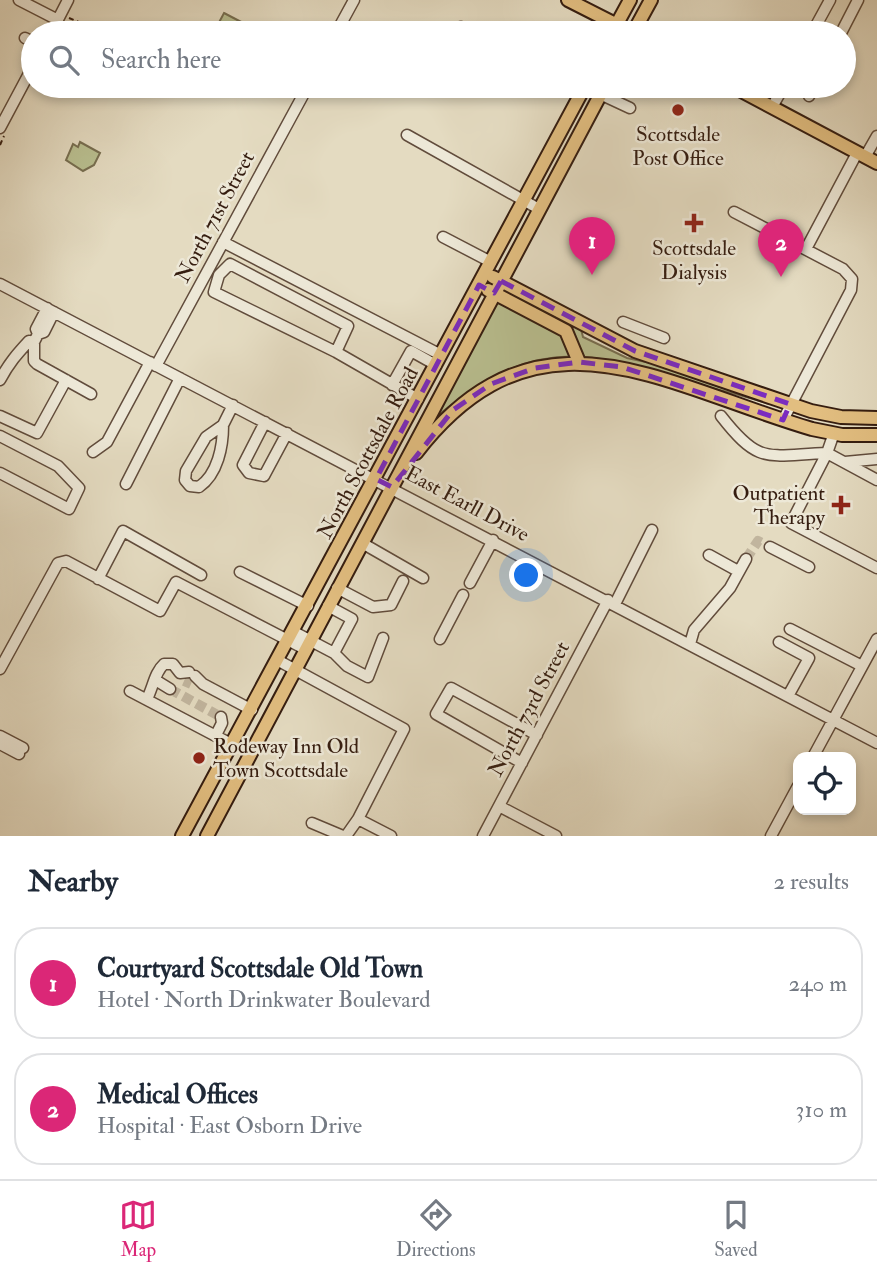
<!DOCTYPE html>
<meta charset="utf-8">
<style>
body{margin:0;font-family:"IM FELL Double Pica",serif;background:#f6f6f7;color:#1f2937}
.controls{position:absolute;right:21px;bottom:21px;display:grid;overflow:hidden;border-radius:14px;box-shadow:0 4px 10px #0003}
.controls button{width:63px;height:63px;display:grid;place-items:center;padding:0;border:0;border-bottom:2px solid #e0e1e3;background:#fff;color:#1f2937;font:35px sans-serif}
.you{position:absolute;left:527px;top:576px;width:24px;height:24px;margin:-18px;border:5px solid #fff;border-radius:50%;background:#1a73e8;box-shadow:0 0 0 10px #1a73e833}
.badge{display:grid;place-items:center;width:46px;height:46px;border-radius:50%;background:#db2777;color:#fff;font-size:23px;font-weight:700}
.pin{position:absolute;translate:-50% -58px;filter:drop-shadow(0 2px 4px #0008)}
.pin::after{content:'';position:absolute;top:37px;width:24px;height:21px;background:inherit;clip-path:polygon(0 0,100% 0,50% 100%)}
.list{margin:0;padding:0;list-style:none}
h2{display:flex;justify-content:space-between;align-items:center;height:91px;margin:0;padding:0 28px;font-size:30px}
h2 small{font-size:23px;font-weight:400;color:#747a83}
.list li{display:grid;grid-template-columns:46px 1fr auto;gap:21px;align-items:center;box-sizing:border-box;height:112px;margin:0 14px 14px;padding:0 14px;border:2px solid #e0e1e3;border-radius:28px}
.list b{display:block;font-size:26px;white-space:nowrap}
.list p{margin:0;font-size:23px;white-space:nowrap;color:#747a83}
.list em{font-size:23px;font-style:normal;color:#747a83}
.icon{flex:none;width:38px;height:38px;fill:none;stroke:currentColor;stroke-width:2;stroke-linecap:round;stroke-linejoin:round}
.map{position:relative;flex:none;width:877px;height:836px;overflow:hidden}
.search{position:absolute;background:#fff;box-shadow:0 4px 10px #0003;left:21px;right:21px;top:21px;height:77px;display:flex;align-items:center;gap:18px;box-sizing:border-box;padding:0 24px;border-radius:38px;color:#747a83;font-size:26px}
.sheet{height:343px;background:#fff}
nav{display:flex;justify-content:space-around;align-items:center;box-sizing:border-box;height:98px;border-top:2px solid #e0e1e3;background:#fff;font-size:19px;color:#747a83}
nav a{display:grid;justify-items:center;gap:4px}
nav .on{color:#db2777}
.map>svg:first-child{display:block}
</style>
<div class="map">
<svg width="877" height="836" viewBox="0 0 877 836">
<rect width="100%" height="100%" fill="#e4dbc1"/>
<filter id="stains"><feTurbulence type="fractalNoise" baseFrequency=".00286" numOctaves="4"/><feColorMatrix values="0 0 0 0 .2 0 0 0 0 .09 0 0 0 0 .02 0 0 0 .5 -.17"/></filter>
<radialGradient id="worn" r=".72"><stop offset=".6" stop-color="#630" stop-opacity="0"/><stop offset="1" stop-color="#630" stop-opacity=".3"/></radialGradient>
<path fill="#b9bf90" stroke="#776e50" stroke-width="2" d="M224,13L247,25L242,33H217L215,30Z
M80,142L100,153L94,165L83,171L66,160L73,144L78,147Z
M509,290L581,329L583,337L627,358L665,366L769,404C749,397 728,392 707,387C635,369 580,338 505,371C480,383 460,399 438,415L494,304Z"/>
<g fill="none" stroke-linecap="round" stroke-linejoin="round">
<path stroke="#c1b59e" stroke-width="10" stroke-dasharray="10 5" stroke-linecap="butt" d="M746,559L758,541L770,547
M184,681L191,684
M170,689L221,717"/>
<defs>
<path id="minor" d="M19,0L58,20
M461,27L473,33
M51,33L68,0
M336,33L354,0
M812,33L830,0
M841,33L858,0
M25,38L33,42
M600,94L630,108
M809,96L814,86
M772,107L784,86
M0,128L33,66
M407,135L539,209
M865,157L877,136
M734,212L843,269L852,279L851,290L783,420
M443,237L491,262
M223,242L441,355
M806,249L857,153
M0,284L877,743
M623,322L664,338
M38,334L44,332L54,312
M34,342V361L37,364L91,394
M336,352L348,326L230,264L219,275L214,292L336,352L418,399
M156,366L308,86
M0,380C9,363 17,354 29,341L34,342L38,334L36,329L47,308
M392,385L411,351L436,365
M0,416L37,433L66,380
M721,416C760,466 767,455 827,453L834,433
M265,422L243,465L249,473L264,476L287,433
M223,425C223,446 218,474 199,487L190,486L185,480L186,471L206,437L223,425L233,405
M0,436L58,466L79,488L69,509L0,473
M93,452L107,442L150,362
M845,462L877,459
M877,480L827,453L791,523L877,568
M126,484L180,378
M362,543L423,578
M770,547L809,567
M709,555L738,571
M240,572L308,606
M98,579L123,531L201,575
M470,583L493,540
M337,588L373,607L391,605L403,581
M615,604L652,530
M790,629L862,666
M294,632L334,653L352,619L328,606
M440,639L463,595
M779,642L809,658L788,696
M690,644L694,630L730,588L746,559
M334,653L347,666L368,677L383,638
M279,661L404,729L358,819L391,836
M0,669L58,563L66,561L160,611L176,582L305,649
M195,676L203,684L252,710
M157,681L170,689
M130,691L233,745
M147,699C153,687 155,672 164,664H173L180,673L189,672
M216,735L222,723L221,717
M0,736L23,748
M0,744L19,754
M813,757L877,639
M522,763L436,714L451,688L537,735
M499,806L556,836
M312,823L343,836
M346,836L358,819
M483,836L608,600
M771,836L798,786"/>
<path id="major" d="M568,0L633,33L651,0
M612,33L630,0
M732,86L877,163
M493,277L635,351L811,411L841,417L877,418
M488,290L566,331L579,362
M416,453C537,296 662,385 812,429L842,435H877
M182,836L585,86
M207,836L605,86"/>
</defs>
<use href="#minor" stroke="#614c3c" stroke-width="13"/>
<use href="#major" stroke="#351d10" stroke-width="16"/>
<path stroke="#351d10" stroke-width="2" stroke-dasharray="5 3.5" stroke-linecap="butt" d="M69,18L105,33
M0,145L4,136"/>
<use href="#minor" stroke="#ede8d7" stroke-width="10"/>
<use href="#major" stroke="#e2be80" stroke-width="12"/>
</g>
<path fill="none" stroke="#7b2cbf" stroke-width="5" stroke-dasharray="14 9" stroke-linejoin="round" d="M501,281L635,351L790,404L783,420L622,367L579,362L535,368L491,384L453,410L392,487L376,479L479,285L494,293Z"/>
<g fill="#8f2418" stroke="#ede8d7" stroke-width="2.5">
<circle cx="678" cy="110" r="7"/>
<path d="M690.5 212.5h7v7h7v7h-7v7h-7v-7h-7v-7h7z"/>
<path d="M837.5 494.5h7v7h7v7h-7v7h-7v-7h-7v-7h7z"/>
<circle cx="199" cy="758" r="7"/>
</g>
<g text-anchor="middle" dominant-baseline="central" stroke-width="5" stroke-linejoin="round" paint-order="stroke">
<g font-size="21" fill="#351d10" stroke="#ede8d7">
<text x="678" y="134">Scottsdale<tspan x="678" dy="24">Post Office</tspan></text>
<text x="694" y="248">Scottsdale<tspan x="694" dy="24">Dialysis</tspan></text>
<text x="825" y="493" text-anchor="end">Outpatient<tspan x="825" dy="24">Therapy</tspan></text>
<text x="213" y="746" text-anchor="start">Rodeway Inn Old<tspan x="213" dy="24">Town Scottsdale</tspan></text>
</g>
<g font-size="21" fill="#351d10" stroke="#ede8d7">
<text transform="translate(215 217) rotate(-62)">North 71st Street</text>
<text transform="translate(368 453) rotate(-62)">North Scottsdale Road</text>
<text transform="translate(467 504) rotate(28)">East Earll Drive</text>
<text transform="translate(529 709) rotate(-62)">North 73rd Street</text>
</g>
</g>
<rect width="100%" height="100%" filter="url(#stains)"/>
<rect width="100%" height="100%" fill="url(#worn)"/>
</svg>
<div class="controls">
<button><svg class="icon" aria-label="locate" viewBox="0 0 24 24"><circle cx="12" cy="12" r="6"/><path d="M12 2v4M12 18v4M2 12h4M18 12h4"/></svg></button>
</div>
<div class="you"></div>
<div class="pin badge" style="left:592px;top:275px">1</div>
<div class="pin badge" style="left:781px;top:277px">2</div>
<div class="search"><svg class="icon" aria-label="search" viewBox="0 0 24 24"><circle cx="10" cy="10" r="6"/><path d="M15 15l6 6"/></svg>Search here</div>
</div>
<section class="sheet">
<h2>Nearby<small>2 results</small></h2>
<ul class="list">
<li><span class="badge">1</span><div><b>Courtyard Scottsdale Old Town</b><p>Hotel · North Drinkwater Boulevard</p></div><em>240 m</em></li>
<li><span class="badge">2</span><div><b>Medical Offices</b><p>Hospital · East Osborn Drive</p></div><em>310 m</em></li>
</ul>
</section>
<nav>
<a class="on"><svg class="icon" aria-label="map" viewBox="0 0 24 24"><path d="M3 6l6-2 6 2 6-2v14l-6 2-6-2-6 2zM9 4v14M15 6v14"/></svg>Map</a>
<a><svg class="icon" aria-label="directions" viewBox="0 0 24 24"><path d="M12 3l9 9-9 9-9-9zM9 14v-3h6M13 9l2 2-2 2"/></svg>Directions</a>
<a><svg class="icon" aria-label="saved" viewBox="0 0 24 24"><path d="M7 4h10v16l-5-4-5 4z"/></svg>Saved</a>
</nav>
